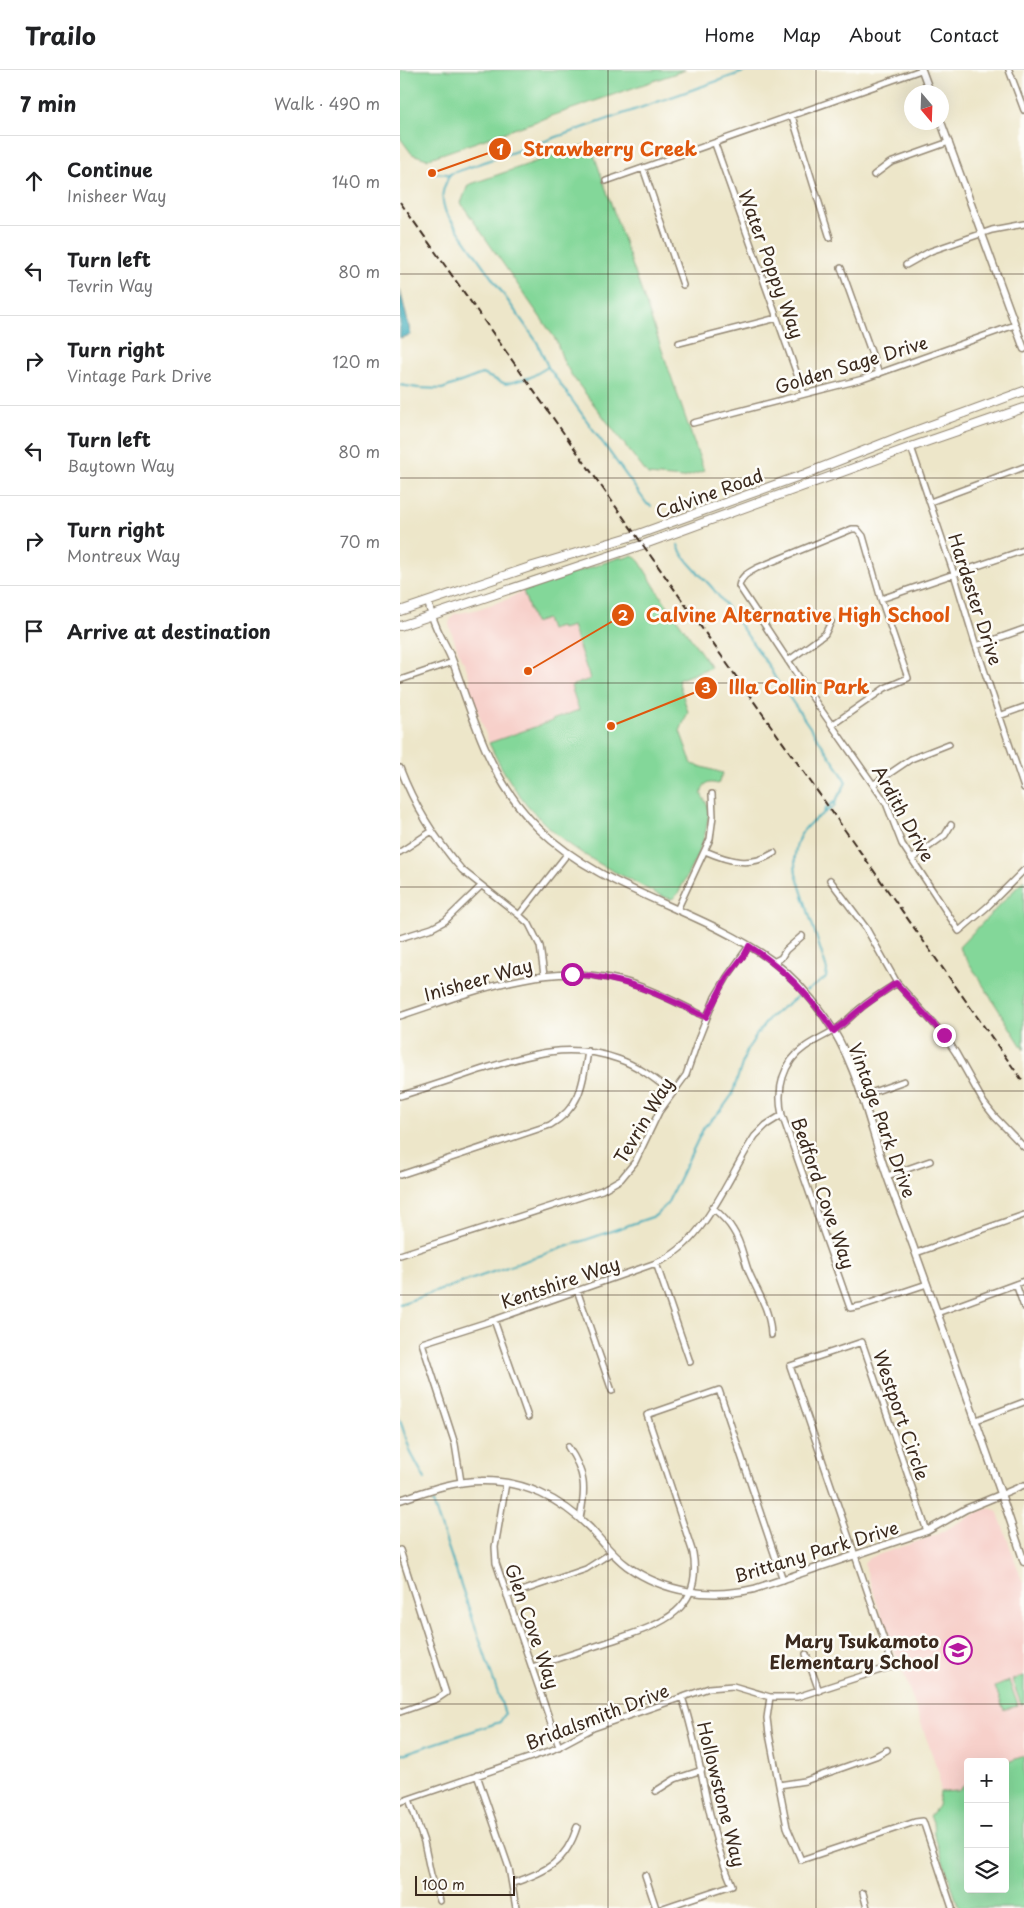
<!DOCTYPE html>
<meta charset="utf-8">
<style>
body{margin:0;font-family:"Playpen Sans",sans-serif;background:#f2f2f2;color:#202124}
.controls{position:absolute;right:15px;bottom:15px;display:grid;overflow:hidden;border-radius:5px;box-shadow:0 5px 20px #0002}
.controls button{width:45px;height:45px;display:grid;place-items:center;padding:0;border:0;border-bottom:1px solid #e0e0e0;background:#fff;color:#202124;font:25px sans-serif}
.compass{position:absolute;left:504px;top:15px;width:45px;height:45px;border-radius:50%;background:#fff;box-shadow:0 5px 20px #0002;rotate:161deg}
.scale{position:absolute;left:15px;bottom:12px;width:100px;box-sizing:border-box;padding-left:5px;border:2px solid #3b2a1e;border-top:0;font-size:14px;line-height:18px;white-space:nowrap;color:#3b2a1e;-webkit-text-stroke:4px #fdfcf7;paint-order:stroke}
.stop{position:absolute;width:15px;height:15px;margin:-11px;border:4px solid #b5179e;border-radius:50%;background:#fff}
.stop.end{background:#b5179e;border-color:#fff;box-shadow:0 1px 5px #0008}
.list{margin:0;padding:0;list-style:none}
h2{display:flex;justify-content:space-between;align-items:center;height:65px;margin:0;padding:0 20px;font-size:21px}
h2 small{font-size:16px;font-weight:400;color:#757577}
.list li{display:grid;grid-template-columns:32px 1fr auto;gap:15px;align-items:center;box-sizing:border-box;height:90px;padding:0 20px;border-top:1px solid #e0e0e0}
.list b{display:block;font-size:19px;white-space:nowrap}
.list p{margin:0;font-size:16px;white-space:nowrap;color:#757577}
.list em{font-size:16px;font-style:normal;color:#757577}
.icon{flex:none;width:28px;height:28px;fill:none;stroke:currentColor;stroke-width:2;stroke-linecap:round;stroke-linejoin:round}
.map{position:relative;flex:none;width:624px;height:1838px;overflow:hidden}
header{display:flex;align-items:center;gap:30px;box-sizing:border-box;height:70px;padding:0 25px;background:#fff;border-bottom:1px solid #e0e0e0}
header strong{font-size:24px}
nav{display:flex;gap:28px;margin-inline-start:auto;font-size:18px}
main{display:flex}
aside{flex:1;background:#fff}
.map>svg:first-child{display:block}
</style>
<header>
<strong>Trailo</strong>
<nav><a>Home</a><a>Map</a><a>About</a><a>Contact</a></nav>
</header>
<main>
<aside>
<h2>7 min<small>Walk · 490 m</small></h2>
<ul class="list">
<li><svg class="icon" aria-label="ahead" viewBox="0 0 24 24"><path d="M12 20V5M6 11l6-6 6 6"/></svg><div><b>Continue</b><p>Inisheer Way</p></div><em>140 m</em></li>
<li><svg class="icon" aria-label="left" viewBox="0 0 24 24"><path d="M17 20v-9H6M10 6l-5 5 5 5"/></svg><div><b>Turn left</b><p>Tevrin Way</p></div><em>80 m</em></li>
<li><svg class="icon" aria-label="right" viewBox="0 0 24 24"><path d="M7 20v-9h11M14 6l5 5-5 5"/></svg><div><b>Turn right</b><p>Vintage Park Drive</p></div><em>120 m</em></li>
<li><svg class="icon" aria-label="left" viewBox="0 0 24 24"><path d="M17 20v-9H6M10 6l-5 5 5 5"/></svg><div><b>Turn left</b><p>Baytown Way</p></div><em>80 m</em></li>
<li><svg class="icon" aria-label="right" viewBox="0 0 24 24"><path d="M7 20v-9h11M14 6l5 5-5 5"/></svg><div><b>Turn right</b><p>Montreux Way</p></div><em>70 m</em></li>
<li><svg class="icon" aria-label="arrive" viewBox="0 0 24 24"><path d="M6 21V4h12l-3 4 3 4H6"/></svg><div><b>Arrive at destination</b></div></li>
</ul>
</aside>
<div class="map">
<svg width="624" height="1838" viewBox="0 0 624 1838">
<rect width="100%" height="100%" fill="#fdfcf7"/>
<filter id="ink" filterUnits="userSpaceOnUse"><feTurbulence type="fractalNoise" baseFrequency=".02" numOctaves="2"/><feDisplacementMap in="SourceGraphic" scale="10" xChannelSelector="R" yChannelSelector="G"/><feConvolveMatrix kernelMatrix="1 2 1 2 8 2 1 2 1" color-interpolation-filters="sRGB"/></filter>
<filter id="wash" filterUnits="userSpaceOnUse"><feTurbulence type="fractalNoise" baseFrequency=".0096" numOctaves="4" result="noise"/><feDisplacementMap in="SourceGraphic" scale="20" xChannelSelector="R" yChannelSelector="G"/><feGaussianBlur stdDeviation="1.12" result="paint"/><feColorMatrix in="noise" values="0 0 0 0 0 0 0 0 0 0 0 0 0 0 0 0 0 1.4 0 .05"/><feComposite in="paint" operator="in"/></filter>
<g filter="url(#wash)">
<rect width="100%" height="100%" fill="#ede6c9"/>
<path fill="#f7d0ca" d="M123,521L130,543L146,549L149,560L172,556L191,609L179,640L152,649L153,651L89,673L69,617L70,609L65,594L61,589L49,555L50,550L54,544L75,540L108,529Z
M588,1438L594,1439L598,1443L624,1516V1686L605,1693L568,1692V1712L558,1721L540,1722L539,1704L502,1599L498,1598L499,1590L492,1579L464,1493L469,1488L536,1465L578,1442Z"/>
<path fill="#83d799" stroke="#5f805c" d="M0,0H285L27,89L12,84L0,68Z
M190,73L304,401L283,408L248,405L172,306L163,290L156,270L61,133L68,115Z
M233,485L240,492L258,522L311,597L278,610L288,642L280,661L292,694L323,703L318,714C311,712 305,712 302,720C300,726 305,729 307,734C309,738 309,744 308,749C305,776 289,800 278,824L272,829C259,827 243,816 231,810C163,778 121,742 89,673L152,651V650L179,640L171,616L190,609L172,556L162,559L160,557L150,560L146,549L134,553L123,521L221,487L222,489Z
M624,810V980L559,877Z
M624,1606V1633L621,1634L612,1610Z
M609,1611L618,1635L604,1640L595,1617Z
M624,1686V1838H559L534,1764L533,1752L530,1746L538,1736L540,1722L558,1721L568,1712V1819H605V1693Z"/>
<path fill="#3baab9" stroke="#3b6a6c" d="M0,219L11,265L0,268Z"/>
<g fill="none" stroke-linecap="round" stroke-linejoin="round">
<path stroke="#3baab9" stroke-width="2" d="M32,103L49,104
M148,297L247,434L251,436
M0,315L18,318L42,319L82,304L106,314L131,307L148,297L137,272L46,143C40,126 42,120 50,104L349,0
M278,475C283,491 304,507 314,520C332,543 349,568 366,592C373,602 376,613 385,621L440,701L446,712C443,721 435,728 434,737C431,739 427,740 424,743C398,759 392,774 396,804L427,900L426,908L406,921
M424,742L425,739L434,732
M0,1234L255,1146L267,1134L304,1057L322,1039L332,1025L346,982L357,964L370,947L402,923
M0,1350L11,1383L25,1409
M0,1685L100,1652L105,1644L33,1433"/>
</g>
</g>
<g filter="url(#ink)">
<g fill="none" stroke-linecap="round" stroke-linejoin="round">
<defs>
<path id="minor" d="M609,0L624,40
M392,46L430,168
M315,74L404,324
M243,98L283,215
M474,105L490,93L549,72
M206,111L521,0
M506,195L531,181L592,160L624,154
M441,198L479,304
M279,273L377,248
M293,353L463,309L615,255
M511,377L554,504L576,576L624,718
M530,432L624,397
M481,529L624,480
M576,576L624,559
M388,591L425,564L431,552
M0,610L53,592
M599,646L624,637
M432,655L485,618L508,608L481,529L463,466L457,459H452L357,498C348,503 341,506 339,516L410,624L486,733L502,774L559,861L587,837L624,800
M0,698C14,735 36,770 62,800L119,845L129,854L140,876L144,905
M474,714L511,689L549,674
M305,781C328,791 350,798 374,783
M0,782L32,761
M512,789L545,765L551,755
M430,810L466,858L497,913L544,965L556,983L584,1033L595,1047L624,1077
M277,840L310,769L313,746L312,724
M119,845L168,783
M0,868L32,858L45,851L81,816
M373,892L381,888L386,880L402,866
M497,913C485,921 473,928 462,937C454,943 447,951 439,957C428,965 416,969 405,977C383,992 376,1019 382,1045L450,1238L461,1236L527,1214
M0,946C71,923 143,891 219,910C250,918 278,933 306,947
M0,1026C27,1018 53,1009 80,1000C128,985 167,971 218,989C239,996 256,1010 273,1023
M462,1026L504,1011
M0,1105L150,1055C181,1037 183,1014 188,981
M487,1106L530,1091
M312,1137C320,1144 328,1151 333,1160C341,1172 343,1186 348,1200C357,1222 370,1238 371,1265
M516,1183L624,1145
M0,1185L202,1120L221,1109L235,1092L259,1042L286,1005L298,970L315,927L327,907L349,876
M256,1193L290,1292
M616,1214L624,1237
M177,1220L212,1321
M537,1243L624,1211
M94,1250L128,1347
M574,1351L624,1332
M168,1377C186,1403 186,1419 180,1448
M61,1412L55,1374L22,1273L94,1250L256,1193C305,1174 327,1108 355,1066L366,1055L382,1045
M106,1413L95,1477L96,1493L159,1677
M600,1425L624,1415
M0,1480L46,1623L37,1629L0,1642
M107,1526L186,1499L211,1483
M406,1584L419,1621
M132,1597C157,1589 183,1580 208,1572C254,1556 304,1545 293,1483L247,1345L319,1320L383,1510
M370,1627L367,1648L369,1664L387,1757L401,1790L515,1752L523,1751L552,1838
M77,1705L109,1798L116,1838
M379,1715L405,1711L476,1686L487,1680
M256,1721L275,1709L302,1700
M9,1729L24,1772L31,1805L40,1831
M0,1732L152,1680L193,1658L309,1618L333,1616L370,1627H397L493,1596L390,1296L462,1272L527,1461
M245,1805L256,1838
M113,1813C146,1802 166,1792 177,1757
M463,1823L467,1838
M263,1838L332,1815C306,1755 303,1689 282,1627"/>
<path id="tertiary" d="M522,0L530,22
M541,52L624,279
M28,532C30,539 32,547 35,554C40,567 48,579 53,592C75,653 91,712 139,759C204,822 299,838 371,890C391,905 410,926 424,946C458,993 468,1052 487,1106C496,1132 507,1158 516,1184C553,1286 590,1389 624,1492
M0,1430C27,1421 53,1411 81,1411C123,1410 161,1429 190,1458C202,1471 212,1485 227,1496C265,1523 310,1529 354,1519L527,1461L566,1439L600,1425"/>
<path id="secondary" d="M0,541L133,496L236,465L405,404L504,365L624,321
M0,556L242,475L511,377L624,338"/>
</defs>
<use href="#minor" stroke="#948874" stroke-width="8"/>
<use href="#tertiary" stroke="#948874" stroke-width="9"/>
<use href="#secondary" stroke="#948874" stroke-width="10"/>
<use href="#minor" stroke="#fff" stroke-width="5"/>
<use href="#tertiary" stroke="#fff" stroke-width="6"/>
<use href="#secondary" stroke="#fff" stroke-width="8"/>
<path stroke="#3b2a1e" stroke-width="2" stroke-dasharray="8 4" stroke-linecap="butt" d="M0,132L624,1013"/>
</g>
</g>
<g fill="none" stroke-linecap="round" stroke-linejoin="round" filter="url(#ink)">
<path stroke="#b5179e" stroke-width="6" d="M172,904C225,907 259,924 306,947L327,907L345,884L349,876C385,899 410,926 434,961L464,936L496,913L544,965"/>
</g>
<path fill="none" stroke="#3b2a1e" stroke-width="1" stroke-opacity="0.55" d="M208,0V1838M416,0V1838M0,204H624M0,408H624M0,613H624M0,817H624M0,1021H624M0,1225H624M0,1430H624M0,1634H624"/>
<defs>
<symbol id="school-ring" viewBox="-11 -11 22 22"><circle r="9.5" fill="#fdfcf7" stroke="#b5179e" stroke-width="1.5"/><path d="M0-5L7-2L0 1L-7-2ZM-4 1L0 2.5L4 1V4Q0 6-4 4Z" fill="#b5179e"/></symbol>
</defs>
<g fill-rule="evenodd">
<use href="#school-ring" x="542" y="1564" width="32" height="32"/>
</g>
<g text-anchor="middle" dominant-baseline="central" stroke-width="5" stroke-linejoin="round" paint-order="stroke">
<g font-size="18" fill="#3b2a1e" stroke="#fdfcf7">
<text transform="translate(372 194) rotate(70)">Water Poppy Way</text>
<text transform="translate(451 294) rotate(-17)">Golden Sage Drive</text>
<text transform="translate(309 423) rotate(-20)">Calvine Road</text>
<text transform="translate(576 529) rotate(72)">Hardester Drive</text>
<text transform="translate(504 743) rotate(61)">Ardith Drive</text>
<text transform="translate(78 909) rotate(-16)">Inisheer Way</text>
<text transform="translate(243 1050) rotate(-59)">Tevrin Way</text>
<text transform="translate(483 1050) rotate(70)">Vintage Park Drive</text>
<text transform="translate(424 1123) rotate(71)">Bedford Cove Way</text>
<text transform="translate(160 1212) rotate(-19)">Kentshire Way</text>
<text transform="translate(502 1345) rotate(71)">Westport Circle</text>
<text transform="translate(416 1481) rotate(-17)">Brittany Park Drive</text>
<text transform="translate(133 1556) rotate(71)">Glen Cove Way</text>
<text transform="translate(197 1646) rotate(-21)">Bridalsmith Drive</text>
<text transform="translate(322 1724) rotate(76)">Hollowstone Way</text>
</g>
<g font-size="18" font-weight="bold" fill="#3b2a1e" stroke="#fdfcf7" text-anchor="end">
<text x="539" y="1570">Mary Tsukamoto<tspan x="539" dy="21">Elementary School</tspan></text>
</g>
</g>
<path fill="none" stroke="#df570d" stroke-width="2" d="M32 103L100 79M128 601L223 545M211 656L306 618"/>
<g fill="#df570d" stroke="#fdfcf7" stroke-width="2">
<circle cx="32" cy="103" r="5"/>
<circle cx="128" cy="601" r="5"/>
<circle cx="211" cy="656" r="5"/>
<circle cx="100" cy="79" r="12"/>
<circle cx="223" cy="545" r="12"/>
<circle cx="306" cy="618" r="12"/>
</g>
<g font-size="15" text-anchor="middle" font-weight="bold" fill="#fff">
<text x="100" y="85">1</text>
<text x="223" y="551">2</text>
<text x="306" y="623">3</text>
</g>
<g font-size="19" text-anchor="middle" font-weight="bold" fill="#df570d" stroke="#fdfcf7" stroke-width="5" stroke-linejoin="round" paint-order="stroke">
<text x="210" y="86">Strawberry Creek</text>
<text x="398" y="552">Calvine Alternative High School</text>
<text x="399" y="624">Illa Collin Park</text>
</g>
</svg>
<div class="controls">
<button>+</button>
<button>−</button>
<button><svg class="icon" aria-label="layers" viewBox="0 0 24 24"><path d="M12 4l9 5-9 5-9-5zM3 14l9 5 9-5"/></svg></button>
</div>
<svg class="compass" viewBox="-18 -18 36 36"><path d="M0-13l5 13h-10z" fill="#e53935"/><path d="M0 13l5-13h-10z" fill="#757577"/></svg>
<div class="scale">100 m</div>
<div class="stop" style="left:172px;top:904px"></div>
<div class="stop end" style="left:544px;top:965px"></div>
</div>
</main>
